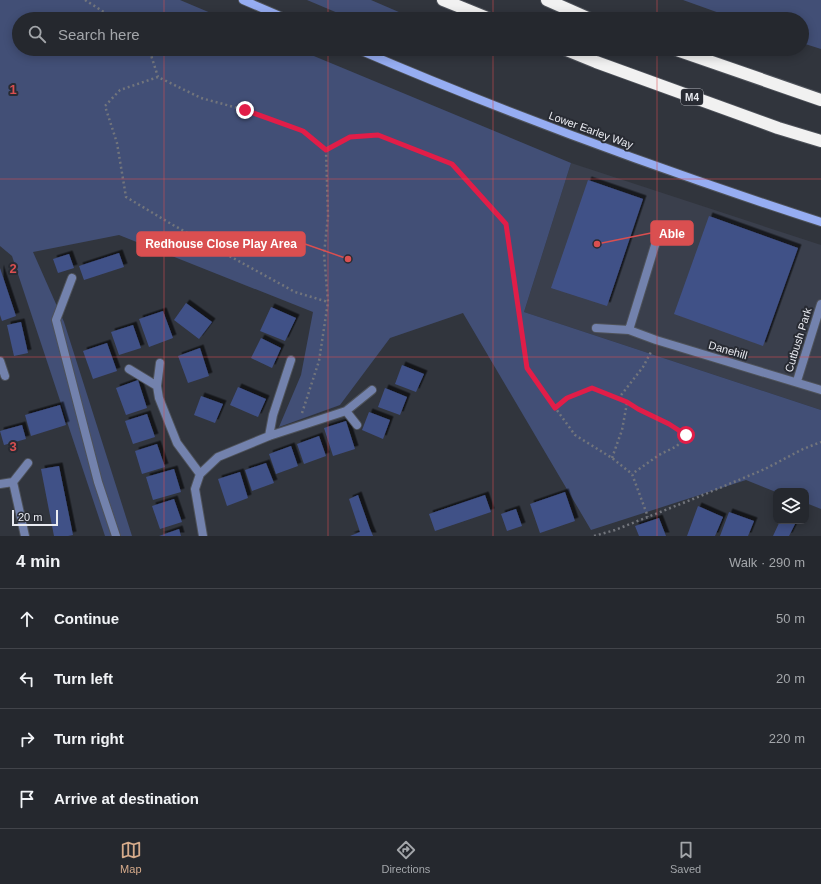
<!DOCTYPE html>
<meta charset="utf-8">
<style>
body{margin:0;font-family:Arial,sans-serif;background:#31343a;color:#f1f3f6}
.controls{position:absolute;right:12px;bottom:12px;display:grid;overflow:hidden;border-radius:8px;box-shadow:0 2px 10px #0003}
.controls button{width:36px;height:36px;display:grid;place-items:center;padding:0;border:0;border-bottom:1px solid #42444a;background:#25282e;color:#f1f3f6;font:20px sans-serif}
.scale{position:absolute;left:12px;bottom:10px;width:46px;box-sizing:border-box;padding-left:4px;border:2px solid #e9ebf1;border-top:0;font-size:11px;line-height:14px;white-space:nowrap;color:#e9ebf1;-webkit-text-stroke:3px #282b33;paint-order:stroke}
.stop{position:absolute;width:12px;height:12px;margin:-9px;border:3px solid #e11d48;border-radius:50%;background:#fff}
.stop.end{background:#e11d48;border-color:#fff;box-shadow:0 1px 4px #0008}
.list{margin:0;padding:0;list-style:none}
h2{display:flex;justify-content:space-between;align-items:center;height:52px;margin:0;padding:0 16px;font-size:17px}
h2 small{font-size:13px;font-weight:400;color:#a3a6aa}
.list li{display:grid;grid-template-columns:26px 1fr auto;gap:12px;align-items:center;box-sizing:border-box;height:60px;padding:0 16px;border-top:1px solid #42444a}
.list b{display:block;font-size:15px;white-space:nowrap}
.list em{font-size:13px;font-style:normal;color:#a3a6aa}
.icon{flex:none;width:22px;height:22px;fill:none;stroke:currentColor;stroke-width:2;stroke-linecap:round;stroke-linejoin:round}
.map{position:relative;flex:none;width:821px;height:536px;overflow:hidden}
.search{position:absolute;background:#25282e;box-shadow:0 2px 10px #0003;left:12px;right:12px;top:12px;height:44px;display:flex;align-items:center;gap:10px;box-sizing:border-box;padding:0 14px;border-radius:22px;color:#a3a6aa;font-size:15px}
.sheet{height:292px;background:#25282e}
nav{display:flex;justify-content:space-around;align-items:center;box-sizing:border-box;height:56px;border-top:1px solid #42444a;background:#25282e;font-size:11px;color:#a3a6aa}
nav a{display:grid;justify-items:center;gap:2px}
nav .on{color:#d6ab8b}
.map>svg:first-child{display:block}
</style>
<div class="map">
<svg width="821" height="536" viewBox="0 0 821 536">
<defs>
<filter id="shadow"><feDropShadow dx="3.5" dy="-3.5" stdDeviation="0" flood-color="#0009"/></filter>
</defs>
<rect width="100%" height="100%" fill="#31353d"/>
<path fill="#3a3f4c" d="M571,163L821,245V410L524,312Z"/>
<path fill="#424f76" d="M0,0H180L225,19H19V49H297L571,163L524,312L821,410V509L806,503V491L776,492L746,480L591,530L463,313L390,338L340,405L279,427L301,375L313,312L119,235L33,252L64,322L132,536H105L12,256L0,246Z
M307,0H371L415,19H352Z
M683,0H821V49L802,43V19H736Z"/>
<path fill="#415187" filter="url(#shadow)" d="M588,180L643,199L607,306L551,288Z
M709,216L798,248L763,346L674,314Z
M119,253L124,267L84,280L79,266Z
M69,254L74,268L58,273L53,259Z
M0,268L16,316L2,321L0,315Z
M186,303L212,322L199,339L174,320Z
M271,307L296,318L285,341L260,331Z
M163,311L173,338L149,347L139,319Z
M21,322L28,353L14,356L7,325Z
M133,325L141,348L119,355L111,332Z
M261,338L281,348L272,368L251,358Z
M107,343L117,371L93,379L83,351Z
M200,348L209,376L188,383L178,356Z
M402,365L424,374L416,392L395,384Z
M138,380L147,408L126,415L116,388Z
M238,387L266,399L258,417L230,405Z
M385,388L407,397L400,415L378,407Z
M201,396L223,404L215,423L194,415Z
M60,405L66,425L31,436L25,415Z
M369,412L390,420L383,439L362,430Z
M147,414L155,437L133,444L125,421Z
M346,421L355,449L333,456L324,428Z
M22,425L26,439L4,445L0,431Z
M319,436L326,456L304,464L297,444Z
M157,444L165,467L142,474L135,451Z
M291,446L298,466L276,474L269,454Z
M266,463L274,483L252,491L245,470Z
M59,466L73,535L68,536H54L41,469Z
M174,469L181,492L153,500L146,477Z
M240,472L248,498L227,506L218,479Z
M565,492L575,521L540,533L530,504Z
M358,495L370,529L373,536H350L360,532L349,499Z
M485,495L491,512L435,531L429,514Z
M174,499L182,522L160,529L152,506Z
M698,506L723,517L715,536H687Z
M516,509L522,526L507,531L501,514Z
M729,512L754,521L748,536H720Z
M659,518L666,536H639L635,526Z
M780,521H789L795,524L789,536H773Z
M179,529L181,536H159Z"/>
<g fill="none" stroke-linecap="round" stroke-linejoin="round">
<defs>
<path id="street" d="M72,278L56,320L98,482L116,536
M596,328L629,330L656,340L821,390
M629,330L660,229
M0,361L5,376
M129,369L157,386L159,398L177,443L200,474
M797,381L821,304
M157,386L160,363
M346,411L372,390
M269,436L273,415L291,360
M13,482L28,463
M0,484L13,482L25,536
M203,536L195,489L200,474L218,457L269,436L346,411L357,425"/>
<path id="secondary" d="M243,0L287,19
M357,49C508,114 664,171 821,222"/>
<path id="highway" d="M443,0L490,19
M547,0L590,19
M564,49L596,62L778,128L821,141
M674,49L821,100"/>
</defs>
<use href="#street" stroke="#4e525a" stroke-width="10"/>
<use href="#secondary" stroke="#4e525a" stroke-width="10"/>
<use href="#highway" stroke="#4e525a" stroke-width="14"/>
<path stroke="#72757c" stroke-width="2.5" stroke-dasharray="2 3" stroke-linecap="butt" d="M85,0L115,19
M145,49L151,55L158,77
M326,150L303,131L245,110L201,98L158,77L120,90L105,106L117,143L126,197L173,225L295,292L328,302
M618,399L643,367L652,350
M555,408L567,398L592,388L627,402L638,409L669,424L686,435L677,446L659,455L632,474
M302,413L319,361L328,302L324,254L328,216L326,150L350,137L378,135L452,164L506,224L527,369L575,435L612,458L632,474L648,517
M612,458L622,430L627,403
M594,536L615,530L698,497L765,469L803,449L821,442"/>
<use href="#street" stroke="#7382ad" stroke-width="8"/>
<use href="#secondary" stroke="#96adf2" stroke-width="8"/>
<use href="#highway" stroke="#f1f1f1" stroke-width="12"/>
</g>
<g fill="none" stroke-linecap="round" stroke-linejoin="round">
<path stroke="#e11d48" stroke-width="5" d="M245,110L303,131L326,150L350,137L378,135L452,164L506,224L527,368L555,408L567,398L592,388L627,402L638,409L669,424L686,435"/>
</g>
<path fill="none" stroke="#da4f50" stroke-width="1" stroke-opacity="0.55" d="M164,0V19M328,0V19M493,0V19M657,0V19M164,49V536M328,49V536M493,49V536M657,49V536M0,179H821M0,357H821"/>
<g text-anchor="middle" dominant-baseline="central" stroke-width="4" stroke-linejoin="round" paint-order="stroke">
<rect fill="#282b33" stroke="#afb1b8" stroke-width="1" x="681" y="89" width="22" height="16" rx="3"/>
<g font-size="10" font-weight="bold" fill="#e9ebf1">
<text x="692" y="97">M4</text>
</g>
<g font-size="11" fill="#e9ebf1" stroke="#282b33">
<text transform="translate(591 130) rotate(20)">Lower Earley Way</text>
<text transform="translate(798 340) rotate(-73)">Cutbush Park</text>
<text transform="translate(728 350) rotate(16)">Danehill</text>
</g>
</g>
<g font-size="13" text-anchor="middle" font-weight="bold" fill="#da4f50" stroke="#282b33" stroke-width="4" stroke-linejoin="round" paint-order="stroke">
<text x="13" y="94">1</text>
<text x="13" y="273">2</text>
<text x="13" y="451">3</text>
</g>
<path fill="none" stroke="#da4f50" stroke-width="1.5" d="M597 244L651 233M348 259L305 244"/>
<g fill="#da4f50" stroke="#282b33" stroke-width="1.5">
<circle cx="597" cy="244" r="4"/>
<circle cx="348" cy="259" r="4"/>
</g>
<g fill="#da4f50" stroke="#da4f50" stroke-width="1.5">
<rect x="651" y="221" width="42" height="24" rx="4"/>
<rect x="137" y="232" width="168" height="24" rx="4"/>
</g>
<g font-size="12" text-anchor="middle" font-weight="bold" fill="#fff">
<text x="672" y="238">Able</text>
<text x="221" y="248">Redhouse Close Play Area</text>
</g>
</svg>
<div class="controls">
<button><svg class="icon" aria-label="layers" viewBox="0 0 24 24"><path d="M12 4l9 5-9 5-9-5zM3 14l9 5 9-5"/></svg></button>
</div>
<div class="scale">20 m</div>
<div class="stop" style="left:686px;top:435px"></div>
<div class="stop end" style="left:245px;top:110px"></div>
<div class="search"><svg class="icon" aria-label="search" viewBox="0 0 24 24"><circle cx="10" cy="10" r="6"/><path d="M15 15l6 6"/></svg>Search here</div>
</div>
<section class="sheet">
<h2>4 min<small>Walk · 290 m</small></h2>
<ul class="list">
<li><svg class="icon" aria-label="ahead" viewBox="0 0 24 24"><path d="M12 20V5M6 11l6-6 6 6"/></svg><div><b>Continue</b></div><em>50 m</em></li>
<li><svg class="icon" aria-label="left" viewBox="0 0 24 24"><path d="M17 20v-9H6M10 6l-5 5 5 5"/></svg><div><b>Turn left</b></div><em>20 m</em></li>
<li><svg class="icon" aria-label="right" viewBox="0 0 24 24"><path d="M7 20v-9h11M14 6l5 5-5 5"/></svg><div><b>Turn right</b></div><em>220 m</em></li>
<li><svg class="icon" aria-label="arrive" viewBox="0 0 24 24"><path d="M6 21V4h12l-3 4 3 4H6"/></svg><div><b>Arrive at destination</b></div></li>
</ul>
</section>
<nav>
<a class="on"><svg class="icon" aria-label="map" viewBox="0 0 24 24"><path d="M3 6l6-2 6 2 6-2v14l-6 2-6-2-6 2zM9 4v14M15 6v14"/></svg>Map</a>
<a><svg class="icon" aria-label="directions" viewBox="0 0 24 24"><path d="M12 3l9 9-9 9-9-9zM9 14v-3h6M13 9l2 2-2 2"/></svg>Directions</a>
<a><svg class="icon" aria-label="saved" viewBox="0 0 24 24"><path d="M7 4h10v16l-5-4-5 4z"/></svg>Saved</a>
</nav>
